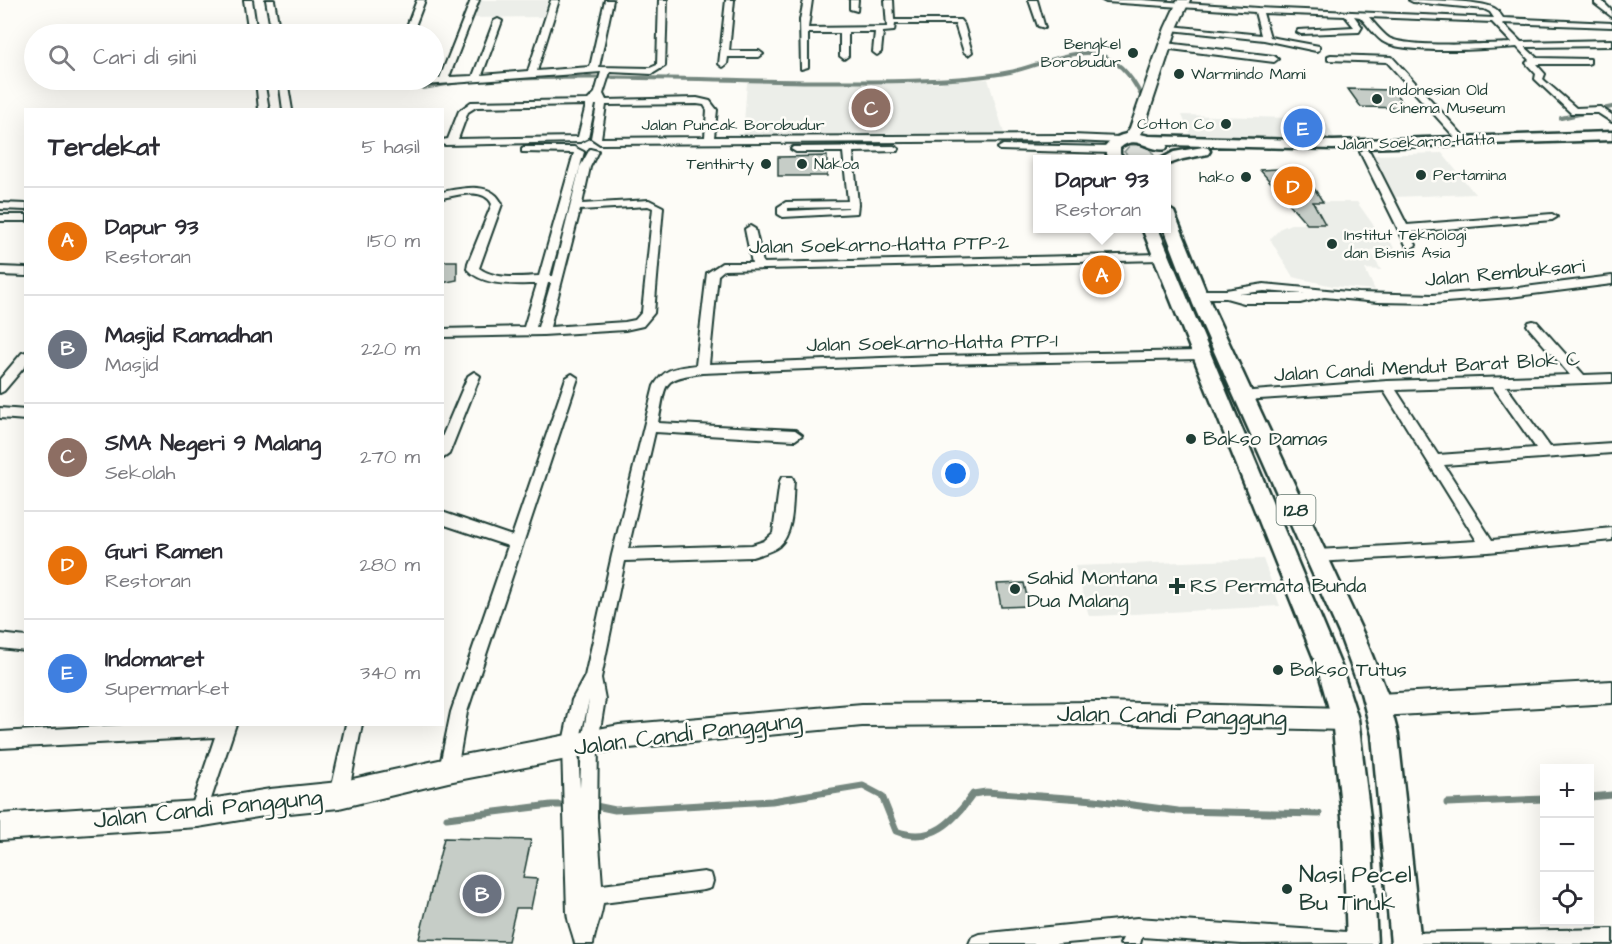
<!DOCTYPE html>
<html lang="id">
<meta charset="utf-8">
<style>
body{margin:0;font-family:"Architects Daughter",sans-serif;background:#f2f2f3;color:#2b2b33}
.controls{position:absolute;right:18px;bottom:18px;display:grid;overflow:hidden;border-radius:0px;box-shadow:0 6px 24px #0002}
.controls button{width:54px;height:54px;display:grid;place-items:center;padding:0;border:0;border-bottom:2px solid #e1e1e2;background:#fff;color:#2b2b33;font:30px sans-serif}
.you{position:absolute;left:956px;top:474px;width:21px;height:21px;margin:-15px;border:4px solid #fff;border-radius:50%;background:#1a73e8;box-shadow:0 0 0 9px #1a73e833}
.badge{display:grid;place-items:center;width:39px;height:39px;border-radius:50%;background:#1f3d34;color:#fff;font-size:20px;font-weight:700}
.pin{position:absolute;translate:-50% -50%;border:3px solid #fff;box-shadow:0 2px 6px #0006}
.popup{position:absolute;left:1033px;top:155px;width:138px;height:78px;box-sizing:border-box;display:grid;place-content:center;border-radius:0px;background:#fff;filter:drop-shadow(0 2px 4px #0005);font-size:20px;white-space:nowrap;color:#7c7c81}
.popup b{font-size:22px;color:#2b2b33}
.popup::after{content:'';position:absolute;left:50%;top:100%;margin-left:-12px;border:12px solid transparent;border-top-color:#fff}
.list{margin:0;padding:0;list-style:none}
h2{display:flex;justify-content:space-between;align-items:center;height:78px;margin:0;padding:0 24px;font-size:26px}
h2 small{font-size:20px;font-weight:400;color:#7c7c81}
.list li{display:grid;grid-template-columns:39px 1fr auto;gap:18px;align-items:center;box-sizing:border-box;height:108px;padding:0 24px;border-top:2px solid #e1e1e2}
.list b{display:block;font-size:22px;white-space:nowrap}
.list p{margin:0;font-size:20px;white-space:nowrap;color:#7c7c81}
.list em{font-size:20px;font-style:normal;color:#7c7c81}
.icon{flex:none;width:33px;height:33px;fill:none;stroke:currentColor;stroke-width:2;stroke-linecap:round;stroke-linejoin:round}
.map{position:relative;flex:none;width:1612px;height:944px;overflow:hidden}
.search{position:absolute;background:#fff;box-shadow:0 6px 24px #0002;left:24px;top:24px;width:420px;height:66px;display:flex;align-items:center;gap:15px;box-sizing:border-box;padding:0 21px;border-radius:33px;color:#7c7c81;font-size:22px}
.panel{position:absolute;background:#fff;box-shadow:0 6px 24px #0002;left:24px;top:108px;width:420px;height:618px;border-radius:0px}
.map>svg:first-child{display:block}
</style>
<div class="map">
<svg width="1612" height="944" viewBox="0 0 1612 944">
<rect width="100%" height="100%" fill="#fdfcf7"/>
<filter id="ink" filterUnits="userSpaceOnUse"><feTurbulence type="fractalNoise" baseFrequency=".0167" numOctaves="2"/><feDisplacementMap in="SourceGraphic" scale="12" xChannelSelector="R" yChannelSelector="G"/><feConvolveMatrix kernelMatrix="1 2 1 2 8 2 1 2 1" color-interpolation-filters="sRGB"/></filter>
<g filter="url(#ink)">
<path fill="#eceee9" d="M478,0H548L543,17L471,18Z
M988,79L1004,133L743,135L747,83H941L949,80Z
M1182,115L1324,119L1335,139L1190,135Z
M1442,153L1475,194L1393,197L1373,155Z
M1313,202H1357L1379,233H1386L1395,250H1370L1381,270L1365,269L1375,290L1333,286L1293,277L1270,239L1281,228L1291,224H1324Z
M1263,559L1280,606L1097,616H1089L1075,566Z"/>
<path fill="#dde0db" stroke="#7e8e88" stroke-width="1.5" d="M1130,145H1141L1150,149L1155,157L1152,159H1132L1124,152Z"/>
<g fill="none" stroke-linecap="round" stroke-linejoin="round">
<path stroke="#75877f" stroke-width="4" d="M501,79C645,73 789,86 933,80C958,79 985,77 1010,72C1034,67 1065,52 1089,53C1116,55 1131,75 1142,97
M423,88L459,82
M1561,118L1612,107"/>
<path stroke="#75877f" stroke-width="7" d="M1590,797L1612,795
M1447,803L1544,799
M591,805L615,810L772,801L863,786L882,796L896,831C932,845 954,821 973,794L986,792L1095,800L1178,811L1319,814
M447,818L551,805H570"/>
</g>
<path fill="#c6cdc7" stroke="#1f3d34" stroke-width="1.5" d="M1348,89L1393,90L1406,108L1361,107Z
M827,156V176H778V157Z
M1301,168L1323,202H1313L1325,224H1307L1260,170Z
M442,261H457V280L442,283Z
M1024,583L1029,606L1001,607L997,584Z
M444,838L531,840L523,878L537,879L531,908H516L508,941L419,939Z"/>
<g fill="none" stroke-linecap="round" stroke-linejoin="round">
<defs>
<path id="street" d="M244,0H252L257,34H249Z
M266,0H274L280,34H272Z
M417,0H425L412,34H404Z
M471,0H479L449,77L473,76L494,21L498,19L502,21L482,75L528,71L551,0H559L537,71L590,67L605,0H613L599,67L650,68L657,65L659,0H667L665,66L652,74L610,72L603,94L606,100L697,98L710,101L717,110L714,137L1072,135L1119,137L1124,140L1119,143L1072,141L600,144L591,138L597,105H595L588,138L580,142L445,145L442,144V140L448,139L459,111L471,102L588,100L595,93L601,72L398,87L390,85L388,80L398,81L440,78ZM697,104L704,105L707,110L705,137L601,138L606,105ZM586,105L578,137L458,139L468,112L476,107Z
M726,0H734L729,51H759L763,54L759,57H728L727,64L723,67L719,64Z
M804,0H812L808,28L887,27L885,0H893L894,20H960L964,25L972,52L968,55L964,52L955,24H895L894,31L883,32L881,52L877,55L873,52L875,32H848V56L844,59L840,56V33H808V67L801,69L800,20Z
M850,0H858L857,11L850,9Z
M1029,0H1037L1045,28L1038,26Z
M1102,0H1142L1258,8L1494,18L1490,12L1484,9L1413,2L1409,0C1428,0 1478,0 1494,8C1498,10 1500,14 1503,18L1612,23V27L1502,23L1521,42L1612,40V46L1525,47L1537,58L1590,59V63L1587,64H1536L1545,74L1543,79L1545,81L1576,108L1600,107L1612,115V122L1598,113H1571L1535,79L1536,74L1526,63L1529,60L1517,47C1490,49 1403,55 1382,41C1374,35 1367,24 1360,17L1354,16L1362,27L1359,32L1301,34L1297,32L1298,30L1354,27L1345,16L1263,13L1270,37L1319,46V50L1316,51L1264,40L1171,30L1167,28L1171,26L1261,35L1255,12L1106,2ZM1369,17L1492,22L1512,43C1489,44 1406,48 1389,38C1382,33 1375,24 1369,17Z
M1595,0H1601L1612,11V17L1595,4Z
M1166,43L1274,56L1278,59L1274,62L1163,48L1162,46Z
M1331,55L1392,57L1468,141L1460,143L1387,62L1328,60V56Z
M256,80H264L269,110H259Z
M279,80H287L292,110H283Z
M1003,145L1112,147L1117,150L1112,153L1000,150L998,148Z
M894,146L899,149L897,151L853,152L858,204L857,213L783,217L778,214V207L786,202L848,201L843,152H796L791,149L793,147ZM848,207V208L788,211V208Z
M525,147H574L584,152L550,276H553L580,167L590,149L598,151L590,167L582,204L649,200L663,207L654,313L643,326L625,330L543,335L442,337V329L524,327L537,284C515,284 483,287 467,269L468,263L492,204C484,187 457,195 442,198V192C463,188 492,181 502,204L479,268C495,280 520,277 539,276L574,153L522,152V148ZM648,206L653,208L642,312L635,320L625,322L550,327L580,210ZM548,283H551L538,327H536Z
M1365,149L1370,152L1407,225L1552,214L1557,217L1552,220L1410,232L1416,245L1411,248L1407,247L1360,152Z
M0,203L26,204V210L0,209Z
M0,215H26V221H0Z
M750,226L755,229L763,263L1161,254L1166,257L1161,260L724,270L718,275L709,364L937,356L1200,351L1206,355L1200,359L937,364L702,373C659,379 667,383 658,423L795,430L802,435L795,440L655,432L628,549L752,545L764,541L773,533L780,481L782,477H792L794,481C792,500 795,532 779,546C772,552 761,554 752,557L625,561L601,678L605,699L598,742L597,817L602,885L704,872L711,874L713,881L711,888L704,890L603,903C601,920 595,929 593,944H575C573,933 568,924 567,912L562,747L572,700L585,676L612,555L654,386C665,367 676,368 696,365L707,273L722,263H752L745,229ZM589,700L582,742L580,788L578,747Z
M0,267L26,268V276L0,275Z
M1612,276V284L1510,297L1433,303L1378,302L1324,297L1300,303H1244L1226,298H1198L1192,294L1198,290H1226L1264,284L1358,293L1433,295L1510,289ZM1264,291L1305,294H1239Z
M1533,321L1537,322L1584,375L1612,374V382L1506,386L1550,447L1612,443V453L1444,465L1492,540L1612,528V540L1488,552L1317,562L1312,560L1310,556L1312,552L1317,550L1477,541L1384,391L1244,400L1238,395L1240,392L1387,381L1570,375L1529,328L1527,325L1529,322ZM1493,387L1536,448L1438,455L1396,390Z
M26,352V365L4,391L0,393V379L22,353Z
M474,372L480,376L449,454L442,459V437L468,376Z
M572,374L578,378L467,712L457,770L454,776L448,779L442,776L439,770L451,712L508,546L442,524V512L512,536L566,378Z
M0,408L26,410V420L0,418Z
M0,634L26,637V651L0,648Z
M140,724H236L204,820L198,823L192,820L189,814L215,737L0,748V732Z
M346,724H362L348,795L345,801L339,804L333,801L330,795Z
M1137,918L1362,933L1369,936L1372,943L1242,944L1142,937L1140,944H1120L1123,938L1056,944H969L972,937L979,934Z
M1612,929V944L1396,943L1399,936L1406,933Z"/>
<path id="secondary" d="M1178,0H1190L1177,28L1144,128L1135,141H1125L1123,138L1130,128L1165,28Z
M1612,681V703L1379,716L1371,713L1367,705L1371,697L1379,694Z
M1100,702L1345,708L1353,711L1357,719L1353,727L1345,730L1100,724L862,726L619,749L448,782L339,808L270,815L198,827L0,840V814L198,801L270,789L339,782L448,758L619,725L862,704Z"/>
<path id="primary" d="M1612,132V140L1333,149L1168,145L1166,149C1149,153 1137,133 1120,148V154L1125,160H1109L1105,147C1116,133 1132,131 1149,136L1333,141Z
M1203,147L1208,148L1210,151L1208,154L1183,159L1166,165V160H1159L1174,152Z
M1166,207L1174,212L1211,304L1363,633L1387,693L1398,735L1421,944H1391L1372,735L1361,693L1339,633L1193,304L1164,228H1166Z
M1142,228H1158L1341,666L1358,719L1371,826L1377,944H1347L1343,826L1332,719L1317,666Z"/>
</defs>
<use href="#street" stroke="#1f3d34" stroke-width="4"/>
<use href="#secondary" stroke="#1f3d34" stroke-width="4"/>
<use href="#primary" stroke="#1f3d34" stroke-width="5"/>
<use href="#street" fill="#fdfcf7" fill-rule="evenodd"/>
<use href="#secondary" fill="#fdfcf7" fill-rule="evenodd"/>
<use href="#primary" fill="#fdfcf7" fill-rule="evenodd"/>
</g>
</g>
<g fill="#1f3d34" stroke="#fdfcf7" stroke-width="2">
<circle cx="1133" cy="53" r="6"/>
<circle cx="1179" cy="74" r="6"/>
<circle cx="1377" cy="99" r="6"/>
<circle cx="1226" cy="124" r="6"/>
<circle cx="766" cy="164" r="6"/>
<circle cx="802" cy="164" r="6"/>
<circle cx="1421" cy="175" r="6"/>
<circle cx="1246" cy="177" r="6"/>
<circle cx="1332" cy="244" r="6"/>
<circle cx="1191" cy="439" r="6"/>
<path d="M1174 577h6v6h6v6h-6v6h-6v-6h-6v-6h6z"/>
<circle cx="1015" cy="589" r="6"/>
<circle cx="1278" cy="670" r="6"/>
<circle cx="1287" cy="889" r="6"/>
</g>
<g text-anchor="middle" dominant-baseline="central" stroke-width="5" stroke-linejoin="round" paint-order="stroke">
<g font-size="16" fill="#1f3d34" stroke="#fdfcf7" text-anchor="start">
<text x="1121" y="44" text-anchor="end">Bengkel<tspan x="1121" dy="18">Borobudur</tspan></text>
<text x="1191" y="74">Warmindo Mami</text>
<text x="1389" y="90">Indonesian Old<tspan x="1389" dy="18">Cinema Museum</tspan></text>
<text x="1214" y="124" text-anchor="end">Cotton Co</text>
<text x="754" y="164" text-anchor="end">Tenthirty</text>
<text x="814" y="164">Nakoa</text>
<text x="1433" y="175">Pertamina</text>
<text x="1234" y="177" text-anchor="end">hako</text>
<text x="1344" y="235">Institut Teknologi<tspan x="1344" dy="18">dan Bisnis Asia</tspan></text>
</g>
<g font-size="16" fill="#1f3d34" stroke="#fdfcf7">
<text x="733" y="125">Jalan Puncak Borobudur</text>
<text transform="translate(1416 142) rotate(-2)">Jalan Soekarno-Hatta</text>
</g>
<rect fill="#fdfcf7" stroke="#62766e" stroke-width="1.5" x="1276.5" y="495" width="39" height="30" rx="4.5"/>
<g font-size="18" font-weight="bold" fill="#1f3d34">
<text x="1296" y="510">128</text>
</g>
<g font-size="20" fill="#1f3d34" stroke="#fdfcf7">
<text transform="translate(879 245) rotate(-1)">Jalan Soekarno-Hatta PTP-2</text>
<text transform="translate(1505 273) rotate(-5)">Jalan Rembuksari</text>
<text transform="translate(932 343) rotate(-1)">Jalan Soekarno-Hatta PTP-1</text>
<text transform="translate(1427 367) rotate(-3)">Jalan Candi Mendut Barat Blok C</text>
</g>
<g font-size="20" fill="#1f3d34" stroke="#fdfcf7" text-anchor="start">
<text x="1203" y="439">Bakso Damas</text>
<text x="1027" y="578">Sahid Montana<tspan x="1027" dy="23">Dua Malang</tspan></text>
<text x="1190" y="586">RS Permata Bunda</text>
<text x="1290" y="670">Bakso Tutus</text>
</g>
<g font-size="24" fill="#1f3d34" stroke="#fdfcf7">
<text transform="translate(1172 716) rotate(1)">Jalan Candi Panggung</text>
<text transform="translate(688 734) rotate(-7)">Jalan Candi Panggung</text>
<text transform="translate(208 809) rotate(-6)">Jalan Candi Panggung</text>
</g>
<g font-size="24" fill="#1f3d34" stroke="#fdfcf7" text-anchor="start">
<text x="1299" y="875">Nasi Pecel<tspan x="1299" dy="28">Bu Tinuk</tspan></text>
</g>
</g>
</svg>
<div class="controls">
<button>+</button>
<button>−</button>
<button><svg class="icon" aria-label="locate" viewBox="0 0 24 24"><circle cx="12" cy="12" r="6"/><path d="M12 2v4M12 18v4M2 12h4M18 12h4"/></svg></button>
</div>
<div class="you"></div>
<div class="pin badge" style="left:1102px;top:275px;background:#e8710a">A</div>
<div class="popup"><b>Dapur 93</b>Restoran</div>
<div class="pin badge" style="left:482px;top:894px;background:#6b7280">B</div>
<div class="pin badge" style="left:871px;top:108px;background:#8d6e63">C</div>
<div class="pin badge" style="left:1293px;top:186px;background:#e8710a">D</div>
<div class="pin badge" style="left:1303px;top:128px;background:#3f7fe0">E</div>
<div class="search"><svg class="icon" aria-label="search" viewBox="0 0 24 24"><circle cx="10" cy="10" r="6"/><path d="M15 15l6 6"/></svg>Cari di sini</div>
<section class="panel">
<h2>Terdekat<small>5 hasil</small></h2>
<ul class="list">
<li><span class="badge" style="background:#e8710a">A</span><div><b>Dapur 93</b><p>Restoran</p></div><em>150 m</em></li>
<li><span class="badge" style="background:#6b7280">B</span><div><b>Masjid Ramadhan</b><p>Masjid</p></div><em>220 m</em></li>
<li><span class="badge" style="background:#8d6e63">C</span><div><b>SMA Negeri 9 Malang</b><p>Sekolah</p></div><em>270 m</em></li>
<li><span class="badge" style="background:#e8710a">D</span><div><b>Guri Ramen</b><p>Restoran</p></div><em>280 m</em></li>
<li><span class="badge" style="background:#3f7fe0">E</span><div><b>Indomaret</b><p>Supermarket</p></div><em>340 m</em></li>
</ul>
</section>
</div>
